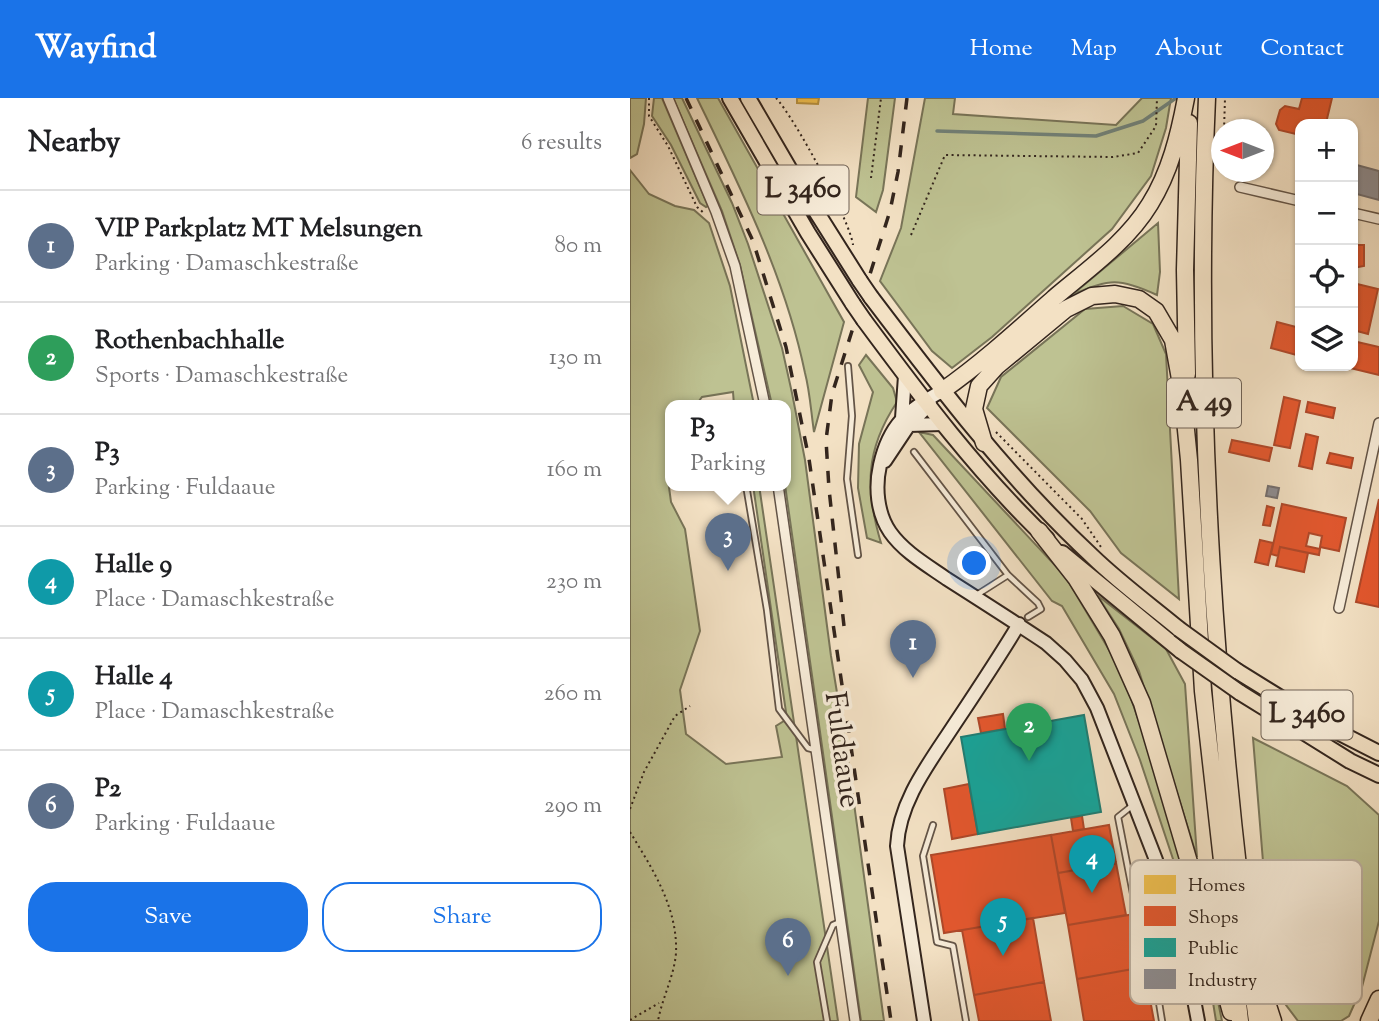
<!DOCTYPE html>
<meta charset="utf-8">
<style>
body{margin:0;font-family:"Sorts Mill Goudy",serif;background:#f2f2f2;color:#202124}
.controls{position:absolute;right:21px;top:21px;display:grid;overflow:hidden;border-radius:14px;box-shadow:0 2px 5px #0004}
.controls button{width:63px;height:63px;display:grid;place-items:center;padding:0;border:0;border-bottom:2px solid #e0e0e0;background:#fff;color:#202124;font:35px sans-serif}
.compass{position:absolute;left:581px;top:21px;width:63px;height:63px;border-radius:50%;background:#fff;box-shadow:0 2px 5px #0004;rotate:270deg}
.you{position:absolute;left:345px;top:466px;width:24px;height:24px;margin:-18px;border:5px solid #fff;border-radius:50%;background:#1a73e8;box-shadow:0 0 0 10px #1a73e833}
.badge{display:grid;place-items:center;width:46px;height:46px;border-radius:50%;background:#1a73e8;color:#fff;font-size:23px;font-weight:700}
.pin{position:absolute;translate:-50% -58px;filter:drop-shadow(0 2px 4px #0008)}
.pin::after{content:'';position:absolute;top:37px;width:24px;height:21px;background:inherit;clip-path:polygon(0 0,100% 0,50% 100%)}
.popup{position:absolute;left:35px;top:302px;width:126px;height:91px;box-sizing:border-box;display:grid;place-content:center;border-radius:14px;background:#fff;filter:drop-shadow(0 2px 5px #0005);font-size:23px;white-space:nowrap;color:#757577}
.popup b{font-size:26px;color:#202124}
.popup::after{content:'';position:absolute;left:50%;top:100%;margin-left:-14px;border:14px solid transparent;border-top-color:#fff}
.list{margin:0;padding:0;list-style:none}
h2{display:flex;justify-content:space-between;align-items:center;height:91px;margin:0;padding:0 28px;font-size:30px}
h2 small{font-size:23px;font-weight:400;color:#757577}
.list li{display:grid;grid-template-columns:46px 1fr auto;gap:21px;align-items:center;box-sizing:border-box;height:112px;padding:0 28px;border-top:2px solid #e0e0e0}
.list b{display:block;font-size:26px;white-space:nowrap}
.list p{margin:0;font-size:23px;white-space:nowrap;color:#757577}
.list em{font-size:23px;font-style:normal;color:#757577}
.actions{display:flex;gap:14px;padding:21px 28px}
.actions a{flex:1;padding:16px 0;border:2px solid #1a73e8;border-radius:28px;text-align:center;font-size:24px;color:#1a73e8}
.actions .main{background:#1a73e8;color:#fff}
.icon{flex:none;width:38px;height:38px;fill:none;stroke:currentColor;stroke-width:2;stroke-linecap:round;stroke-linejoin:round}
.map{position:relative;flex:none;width:749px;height:923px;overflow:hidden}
header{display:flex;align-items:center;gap:42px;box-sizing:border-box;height:98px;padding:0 35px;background:#1a73e8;color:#fff}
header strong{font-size:33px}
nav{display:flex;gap:38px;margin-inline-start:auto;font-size:24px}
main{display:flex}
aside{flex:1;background:#fff}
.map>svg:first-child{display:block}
</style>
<header>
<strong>Wayfind</strong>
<nav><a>Home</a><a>Map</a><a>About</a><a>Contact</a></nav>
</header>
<main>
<aside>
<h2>Nearby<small>6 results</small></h2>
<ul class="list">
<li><span class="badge" style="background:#5c6f8a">1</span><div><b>VIP Parkplatz MT Melsungen</b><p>Parking · Damaschkestraße</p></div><em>80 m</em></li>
<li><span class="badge" style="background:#2e9e5b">2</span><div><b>Rothenbachhalle</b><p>Sports · Damaschkestraße</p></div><em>130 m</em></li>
<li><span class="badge" style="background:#5c6f8a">3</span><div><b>P3</b><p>Parking · Fuldaaue</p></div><em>160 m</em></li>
<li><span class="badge" style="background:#0f9aa8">4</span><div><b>Halle 9</b><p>Place · Damaschkestraße</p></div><em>230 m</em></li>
<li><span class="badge" style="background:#0f9aa8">5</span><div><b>Halle 4</b><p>Place · Damaschkestraße</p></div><em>260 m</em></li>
<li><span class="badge" style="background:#5c6f8a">6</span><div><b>P2</b><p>Parking · Fuldaaue</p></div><em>290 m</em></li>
</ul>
<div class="actions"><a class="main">Save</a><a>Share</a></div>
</aside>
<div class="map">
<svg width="749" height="923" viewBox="0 0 749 923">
<rect width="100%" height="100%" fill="#f3e1c4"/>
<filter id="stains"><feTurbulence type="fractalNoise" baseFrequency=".00286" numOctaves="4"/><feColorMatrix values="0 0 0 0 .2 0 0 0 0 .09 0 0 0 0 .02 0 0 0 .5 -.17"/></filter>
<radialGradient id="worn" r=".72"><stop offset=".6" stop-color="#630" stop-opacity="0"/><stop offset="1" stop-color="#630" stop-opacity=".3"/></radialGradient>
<path fill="#bec292" stroke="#787458" stroke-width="2" d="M0,0H16L14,26L7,56L0,60Z
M24,0H32L78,108L76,109L70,105L41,47L22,18Z
M43,0H52L102,105L118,146L152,250L162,295L175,362L201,558L218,662L254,923H231L155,387L156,307H142L110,167L92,113Z
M67,0H88L214,224L184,334C181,314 180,294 175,275C155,178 110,89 67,0Z
M238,0H265L253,92L246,114L226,99Z
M295,0H325L323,16L486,27L512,0H541L536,30L521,78L482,131L362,239L322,270L302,253L250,183L271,130Z
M0,72L19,96L45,108L64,112L79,125L100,188L124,307H104L103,294L72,299L66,307H40V351L36,367L41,404L55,431L70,533L50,592L56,636L96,666L152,659L146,628L157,621L123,387H129L208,923H0Z
M528,125L530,174L527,197C490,180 479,180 442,197Z
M493,208L523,226L536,256L549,501L491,455L460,413L357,310L371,279L455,211Z
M236,257L263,290L267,304C235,352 235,391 251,445L237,440L228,390L229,346L243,294L229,267Z
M289,334L303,337L435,478L491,572L514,638L576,845L592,923H586L581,892L556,800L510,662L484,596L432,508L422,503Z
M467,497L536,551L555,586L567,759L509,573L489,531Z
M623,640L717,688L749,717V823L732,889L719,918L711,923H668L650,899L637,813Z"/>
<path fill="#f2c14e" stroke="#b9923f" stroke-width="2" d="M167,0H189L188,6L167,5Z"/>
<path fill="#e4572e" stroke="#af4829" stroke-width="2" d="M672,0H702L696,25L698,26H670V37L649,32L646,26L650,12L655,8L669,11Z
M667,137H670V219L666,218Z
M723,147H734V168L723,170Z
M723,185L748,191L738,236L723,232Z
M647,224L670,230V258L641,250Z
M723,243L749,249V277L712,268H723Z
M654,299L670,303L660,350L644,347Z
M678,304L705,310L703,320L676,314Z
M676,336L688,339L682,371L669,368Z
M602,342L642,350L639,363L599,354Z
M700,355L723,360L721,370L697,365Z
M749,401V509L726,504Z
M652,406L716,420L709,453L690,449L692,438L679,435L676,448L690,451L689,457L650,449L648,458L641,456Z
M637,408L644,410L640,428L633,427Z
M630,442L643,445L638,467L625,464Z
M650,449L678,455L674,474L646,468Z
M373,616L375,631L351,635L348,620Z
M339,686L348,736L322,741L314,691Z
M452,718L454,731L443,733L441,720Z
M479,727L486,765L428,775L421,737Z
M421,737L435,815L314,835L301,757Z
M486,765L496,817L438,827L428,775Z
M505,816L514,869L447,881L438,827Z
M403,820L414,884L344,897L332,832Z
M514,869L524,923H454L447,881Z
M414,884L421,923H349L344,897Z"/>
<path fill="#17a398" stroke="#1f7d73" stroke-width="2" d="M454,617L471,714L348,736L331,639Z"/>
<path fill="#8d8d92" stroke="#726e6f" stroke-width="2" d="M723,66L749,73V102L723,95Z
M638,388L649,390L647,400L636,398Z"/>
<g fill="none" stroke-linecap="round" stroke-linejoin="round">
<path stroke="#718178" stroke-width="3.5" d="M307,33L466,38L513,23L546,0"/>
<defs>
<path id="lane" d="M218,268L222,318L217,381L228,457
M284,354L378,477L408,505L411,511L398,519
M102,387H104
M116,387L137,512L149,611L178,650L186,652
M345,498L378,477
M503,707L488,719L505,806L515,818L532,923
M303,727L293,758L307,844L323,848L336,923
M197,923L187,864L203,827L210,824"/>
<path id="street" d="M38,0L86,114L105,168L135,307
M610,89L670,103
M723,115L749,121
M148,387L225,923
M709,510L749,325"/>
<path id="secondary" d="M312,293C277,312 259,327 250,367C245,389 247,415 260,434C274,454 297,467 317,481C350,502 383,523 416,545L435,562L452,582L467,610L526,762L555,854L568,923
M272,320L275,278
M279,327L312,326
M255,363L279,327L300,306
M294,923L267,748C269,703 300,664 324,627C346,594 368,561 389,526"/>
<path id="primary" d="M100,0L178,135L223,206
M118,0L160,72L230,183
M241,199C310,290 379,381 463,459C490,485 520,507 549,531
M234,222C291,299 348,375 417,441
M432,455L551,553
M607,573L696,628L749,655
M609,594L720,663L749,677"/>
<path id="highway" d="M577,0C563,308 586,618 627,923
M557,276L555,172L559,25
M312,293C352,265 388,232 424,200C457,172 497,144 520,106C540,74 549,37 556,0
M354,345L344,311L349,288L367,268L436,211L462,198L485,196L509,201L526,213L543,242L552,292L559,362L573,593L610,923
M409,433L446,480L482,538L512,605L569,798L601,914
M631,886L643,923
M739,923L749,901"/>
</defs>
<use href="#lane" stroke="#635447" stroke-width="8"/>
<use href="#street" stroke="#635447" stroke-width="12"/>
<use href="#secondary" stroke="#33251d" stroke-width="16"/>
<use href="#primary" stroke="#33251d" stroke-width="18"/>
<use href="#highway" stroke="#33251d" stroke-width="19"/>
<path stroke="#33251d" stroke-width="2" stroke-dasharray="2 3.5" stroke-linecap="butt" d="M19,0V18L38,48L67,109L75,116
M146,0C164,19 220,122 223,147
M594,32L595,0
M599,74L603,81
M241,80L251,0
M281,137L315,57L483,59L508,55L526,28L527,0
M366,334L452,421L471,449
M0,711L14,674L45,618L60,608
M0,734C22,770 48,810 46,855C44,879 32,900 28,923
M0,922L29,905"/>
<use href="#lane" stroke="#f7ecd9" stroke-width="4.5"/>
<use href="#street" stroke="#f7ecd9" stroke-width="9"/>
<use href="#secondary" stroke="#f7ecd9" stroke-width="12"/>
<use href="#primary" stroke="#f3e1c4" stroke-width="14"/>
<use href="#highway" stroke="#f3e1c4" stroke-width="16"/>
<path stroke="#33251d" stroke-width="3.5" stroke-dasharray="12 12" stroke-linecap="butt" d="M56,0L123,143L156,249L179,361L261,923
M214,528L199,391L196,342L202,296L260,113L268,74L277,0"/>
<defs>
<path id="primary-bridge" d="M230,183L241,199
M223,206L234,222
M549,531L607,573
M551,553L609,594"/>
</defs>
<use href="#primary-bridge" stroke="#33251d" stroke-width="18" stroke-linecap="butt"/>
<use href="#primary-bridge" stroke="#f3e1c4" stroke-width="14"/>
</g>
<g text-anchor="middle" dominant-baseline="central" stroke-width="7" stroke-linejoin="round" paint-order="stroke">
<g fill="#f7ecd9" stroke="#6e6155" stroke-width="2">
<rect x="127.5" y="67.5" width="91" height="49" rx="5"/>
<rect x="537" y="280.5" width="74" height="49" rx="5"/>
<rect x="631.5" y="592.5" width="91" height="49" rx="5"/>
</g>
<g font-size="28" font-weight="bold" fill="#33251d">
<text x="173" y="92">L 3460</text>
<text x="574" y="305">A 49</text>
<text x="677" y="617">L 3460</text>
</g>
<g font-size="30" fill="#33251d" stroke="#f7ecd9">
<text transform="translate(211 652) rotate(82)">Fuldaaue</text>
</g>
</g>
<rect x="500" y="762" width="232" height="144" rx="10" fill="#f7ecd9" stroke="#bcb0a1" stroke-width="2"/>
<rect x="514" y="777" width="32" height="19" fill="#f2c14e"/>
<rect x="514" y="808" width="32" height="20" fill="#e4572e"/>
<rect x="514" y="840" width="32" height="19" fill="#17a398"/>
<rect x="514" y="871" width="32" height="20" fill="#8d8d92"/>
<g font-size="19" fill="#33251d">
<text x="558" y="793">Homes</text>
<text x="558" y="825">Shops</text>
<text x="558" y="856">Public</text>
<text x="558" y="888">Industry</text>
</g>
<rect width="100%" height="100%" filter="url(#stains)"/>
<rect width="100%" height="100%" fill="url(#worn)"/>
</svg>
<div class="controls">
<button>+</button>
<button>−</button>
<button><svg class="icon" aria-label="locate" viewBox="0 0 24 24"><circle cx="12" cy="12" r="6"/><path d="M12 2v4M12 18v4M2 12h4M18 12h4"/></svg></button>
<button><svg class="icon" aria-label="layers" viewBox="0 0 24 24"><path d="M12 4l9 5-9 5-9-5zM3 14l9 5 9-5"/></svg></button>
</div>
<svg class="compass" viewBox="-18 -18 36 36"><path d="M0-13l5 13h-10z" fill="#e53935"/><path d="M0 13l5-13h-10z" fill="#757577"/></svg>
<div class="you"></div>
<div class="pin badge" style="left:283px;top:580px;background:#5c6f8a">1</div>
<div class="pin badge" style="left:399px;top:663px;background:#2e9e5b">2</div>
<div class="pin badge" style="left:98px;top:473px;background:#5c6f8a">3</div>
<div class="popup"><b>P3</b>Parking</div>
<div class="pin badge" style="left:462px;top:795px;background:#0f9aa8">4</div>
<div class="pin badge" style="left:373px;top:858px;background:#0f9aa8">5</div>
<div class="pin badge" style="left:158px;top:878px;background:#5c6f8a">6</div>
</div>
</main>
